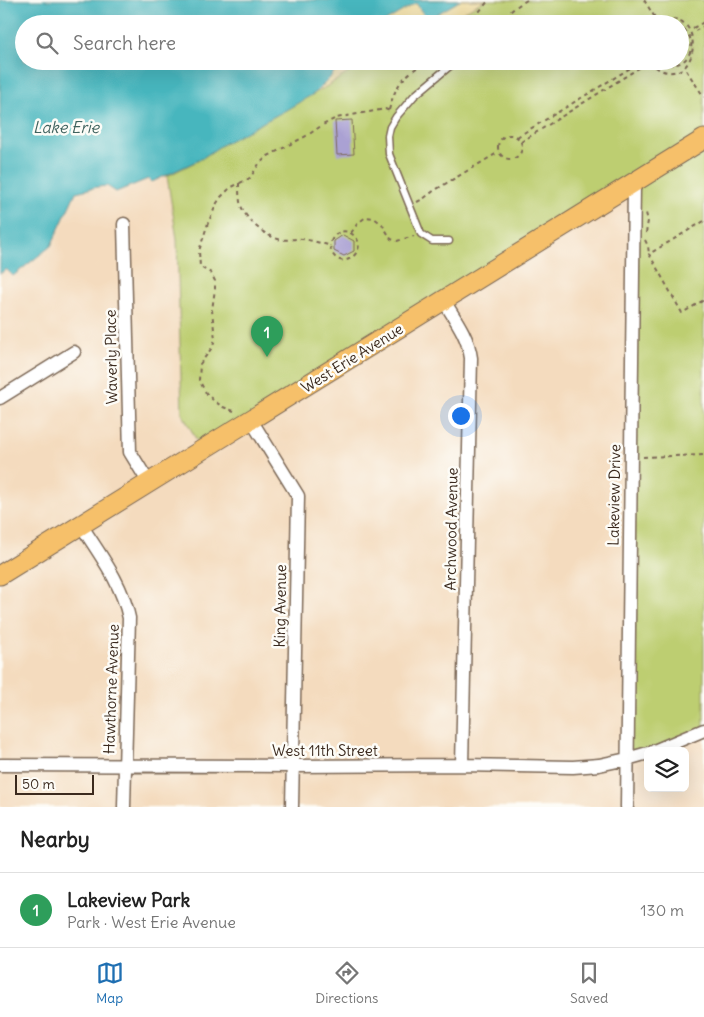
<!DOCTYPE html>
<meta charset="utf-8">
<style>
body{margin:0;font-family:Delius,sans-serif;background:#f6f6f6;color:#222}
.controls{position:absolute;right:15px;bottom:15px;display:grid;overflow:hidden;border-radius:8px;box-shadow:0 5px 20px #0002}
.controls button{width:45px;height:45px;display:grid;place-items:center;padding:0;border:0;border-bottom:1px solid #e0e0e0;background:#fff;color:#222;font:25px sans-serif}
.scale{position:absolute;left:15px;bottom:12px;width:79px;box-sizing:border-box;padding-left:5px;border:2px solid #3b2a1e;border-top:0;font-size:14px;line-height:18px;white-space:nowrap;color:#3b2a1e;-webkit-text-stroke:4px #fdfcf7;paint-order:stroke}
.you{position:absolute;left:460px;top:415px;width:18px;height:18px;margin:-12px;border:4px solid #fff;border-radius:50%;background:#1a73e8;box-shadow:0 0 0 8px #1a73e833}
.badge{display:grid;place-items:center;width:32px;height:32px;border-radius:50%;background:#1f6fb2;color:#fff;font-size:16px;font-weight:700}
.pin{position:absolute;translate:-50% -41px;filter:drop-shadow(0 1px 2px #0008)}
.pin::after{content:'';position:absolute;top:26px;width:18px;height:15px;background:inherit;clip-path:polygon(0 0,100% 0,50% 100%)}
.list{margin:0;padding:0;list-style:none}
h2{display:flex;justify-content:space-between;align-items:center;height:65px;margin:0;padding:0 20px;font-size:21px}
h2 small{font-size:16px;font-weight:400;color:#767676}
.list li{display:grid;grid-template-columns:32px 1fr auto;gap:15px;align-items:center;box-sizing:border-box;height:75px;padding:0 20px;border-top:1px solid #e0e0e0}
.list b{display:block;font-size:19px;white-space:nowrap}
.list p{margin:0;font-size:16px;white-space:nowrap;color:#767676}
.list em{font-size:16px;font-style:normal;color:#767676}
.icon{flex:none;width:28px;height:28px;fill:none;stroke:currentColor;stroke-width:2;stroke-linecap:round;stroke-linejoin:round}
.map{position:relative;flex:none;width:704px;height:807px;overflow:hidden}
.search{position:absolute;background:#fff;box-shadow:0 5px 20px #0002;left:15px;right:15px;top:15px;height:55px;display:flex;align-items:center;gap:12px;box-sizing:border-box;padding:0 18px;border-radius:28px;color:#767676;font-size:19px}
.sheet{height:140px;background:#fff}
nav{display:flex;justify-content:space-around;align-items:center;box-sizing:border-box;height:70px;border-top:1px solid #e0e0e0;background:#fff;font-size:14px;color:#767676}
nav a{display:grid;justify-items:center;gap:2px}
nav .on{color:#1f6fb2}
.map>svg:first-child{display:block}
</style>
<div class="map">
<svg width="704" height="807" viewBox="0 0 704 807">
<rect width="100%" height="100%" fill="#fdfcf7"/>
<filter id="ink" filterUnits="userSpaceOnUse"><feTurbulence type="fractalNoise" baseFrequency=".02" numOctaves="2"/><feDisplacementMap in="SourceGraphic" scale="10" xChannelSelector="R" yChannelSelector="G"/><feConvolveMatrix kernelMatrix="1 2 1 2 8 2 1 2 1" color-interpolation-filters="sRGB"/></filter>
<filter id="wash" filterUnits="userSpaceOnUse"><feTurbulence type="fractalNoise" baseFrequency=".0096" numOctaves="4" result="noise"/><feDisplacementMap in="SourceGraphic" scale="20" xChannelSelector="R" yChannelSelector="G"/><feGaussianBlur stdDeviation="1.12" result="paint"/><feColorMatrix in="noise" values="0 0 0 0 0 0 0 0 0 0 0 0 0 0 0 0 0 1.4 0 .05"/><feComposite in="paint" operator="in"/></filter>
<g filter="url(#wash)">
<rect width="100%" height="100%" fill="#f4dbbe"/>
<path fill="#bdce71" stroke="#7c7c48" d="M461,0H704V730L627,759L633,183L202,450L182,413L177,239L167,176L201,159L223,144L286,110L314,93L342,61H680V24H381Z"/>
<path fill="#eeda9e" stroke="#94825e" d="M390,0H485L442,24H360Z
M323,61H369C348,72 329,86 308,97L305,90Z"/>
<path fill="#46b6be" stroke="#40706e" d="M0,0H461L427,20L416,3L381,24H24V61H342L329,79L315,93L286,110L223,144L201,159L152,182L148,179L116,192L107,186L97,187L76,192L51,246L13,276L6,269L0,274Z"/>
<g id="blocks">
<path fill="#aaa1d3" d="M352,120L354,154L337,155L335,121Z
M343,235L354,241V251L344,256L334,251V241Z"/>
</g>
</g>
<g filter="url(#ink)">
<use href="#blocks" fill-opacity="0" stroke="#7c6856" stroke-width="1"/>
<g fill="none" stroke-linecap="round" stroke-linejoin="round">
<defs>
<path id="lane" d="M449,241H432L421,234L389,154L388,136L390,127L396,117L414,96L451,65"/>
<path id="street" d="M124,224L130,452L149,483
M444,301C455,319 468,336 471,358L462,765
M0,398L74,352
M251,420L298,496L292,807
M81,525C100,555 122,583 129,618L124,807
M654,751L704,730
M0,765L293,766L462,765L573,767L599,765L627,759L648,753
M627,807L634,183"/>
<path id="primary" d="M0,575L704,139"/>
</defs>
<use href="#lane" stroke="#7c6856" stroke-width="9"/>
<use href="#street" stroke="#7c6856" stroke-width="15"/>
<use href="#primary" stroke="#7c6856" stroke-width="21"/>
<path stroke="#7c6856" stroke-width="2" stroke-dasharray="4 4" stroke-linecap="butt" d="M644,0L659,24
M469,24L489,0
M501,24C509,11 515,7 527,0
M693,28L704,22
M695,31L704,26
M650,61C656,69 664,73 673,72C704,70 699,0 655,24
M661,61C686,75 704,42 680,26
M686,70L704,97
M389,110C396,83 404,75 428,61
M498 147a12 12 0 1 1 24 0a12 12 0 1 1-24 0Z
M517,137L642,61
M521,142L650,61
M239,183C239,191 239,199 241,206C247,220 261,233 275,238C284,242 292,238 302,239C311,240 320,243 328,245L330,246C336,278 374,249 352,234C342,227 331,235 330,246
M417,202L423,199L435,190L499,152
M704,221L649,254L682,313L704,300
M351,233L358,223L366,217L374,218L382,224L391,239L397,241L414,236
M646,233L648,221L646,213
M645,240L648,246L649,254
M234,411L223,407L214,401L206,393L199,380L200,364L211,349L215,340L212,310L215,289V281L211,273L200,267L199,251L208,223L217,203L221,197L230,188L250,178L259,164L268,156L308,135L321,126L336,118L385,109L390,111
M643,457L704,455"/>
<use href="#lane" stroke="#fff" stroke-width="6"/>
<use href="#street" stroke="#fff" stroke-width="12"/>
<use href="#primary" stroke="#f6c06b" stroke-width="19"/>
</g>
</g>
<g text-anchor="middle" dominant-baseline="central" stroke-width="5" stroke-linejoin="round" paint-order="stroke">
<g font-size="15" fill="#3b2a1e" stroke="#fdfcf7">
<text transform="translate(111 357) rotate(-91)">Waverly Place</text>
<text transform="translate(352 358) rotate(-32)">West Erie Avenue</text>
<text transform="translate(614 495) rotate(-89)">Lakeview Drive</text>
<text transform="translate(451 529) rotate(-89)">Archwood Avenue</text>
<text transform="translate(280 606) rotate(-89)">King Avenue</text>
<text transform="translate(111 689) rotate(-88)">Hawthorne Avenue</text>
<text x="325" y="750">West 11th Street</text>
</g>
<g font-size="16" font-style="italic" fill="#3f625e" stroke="#fdfcf7">
<text x="66" y="127">Lake Erie</text>
</g>
</g>
</svg>
<div class="controls">
<button><svg class="icon" aria-label="layers" viewBox="0 0 24 24"><path d="M12 4l9 5-9 5-9-5zM3 14l9 5 9-5"/></svg></button>
</div>
<div class="scale">50 m</div>
<div class="you"></div>
<div class="pin badge" style="left:267px;top:357px;background:#2e9e5b">1</div>
<div class="search"><svg class="icon" aria-label="search" viewBox="0 0 24 24"><circle cx="10" cy="10" r="6"/><path d="M15 15l6 6"/></svg>Search here</div>
</div>
<section class="sheet">
<h2>Nearby<small></small></h2>
<ul class="list">
<li><span class="badge" style="background:#2e9e5b">1</span><div><b>Lakeview Park</b><p>Park · West Erie Avenue</p></div><em>130 m</em></li>
</ul>
</section>
<nav>
<a class="on"><svg class="icon" aria-label="map" viewBox="0 0 24 24"><path d="M3 6l6-2 6 2 6-2v14l-6 2-6-2-6 2zM9 4v14M15 6v14"/></svg>Map</a>
<a><svg class="icon" aria-label="directions" viewBox="0 0 24 24"><path d="M12 3l9 9-9 9-9-9zM9 14v-3h6M13 9l2 2-2 2"/></svg>Directions</a>
<a><svg class="icon" aria-label="saved" viewBox="0 0 24 24"><path d="M7 4h10v16l-5-4-5 4z"/></svg>Saved</a>
</nav>
